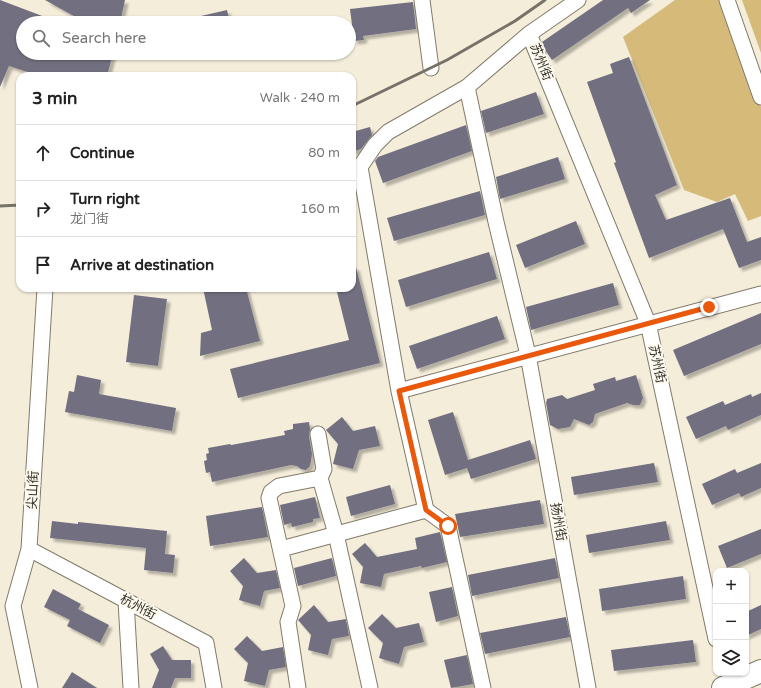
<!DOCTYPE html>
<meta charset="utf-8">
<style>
body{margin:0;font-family:"Varela Round","Noto Sans SC",sans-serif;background:#f2f2f2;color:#222}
.controls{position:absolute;right:12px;bottom:12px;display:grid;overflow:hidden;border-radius:8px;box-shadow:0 1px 3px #0004}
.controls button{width:36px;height:36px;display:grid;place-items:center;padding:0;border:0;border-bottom:1px solid #e0e0e0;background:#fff;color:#222;font:20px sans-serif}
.stop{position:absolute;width:12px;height:12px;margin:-9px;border:3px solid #ea580c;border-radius:50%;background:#fff}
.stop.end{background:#ea580c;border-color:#fff;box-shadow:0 1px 4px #0008}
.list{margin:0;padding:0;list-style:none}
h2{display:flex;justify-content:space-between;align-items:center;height:52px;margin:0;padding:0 16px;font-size:17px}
h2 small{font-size:13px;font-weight:400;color:#767676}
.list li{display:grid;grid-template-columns:26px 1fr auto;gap:12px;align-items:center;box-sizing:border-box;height:56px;padding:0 16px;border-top:1px solid #e0e0e0}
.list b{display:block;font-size:15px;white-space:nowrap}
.list p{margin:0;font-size:13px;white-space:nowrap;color:#767676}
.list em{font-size:13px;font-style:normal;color:#767676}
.icon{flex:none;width:22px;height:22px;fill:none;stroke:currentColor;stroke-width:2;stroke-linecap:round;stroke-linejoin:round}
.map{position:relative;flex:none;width:761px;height:688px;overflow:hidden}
.search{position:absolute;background:#fff;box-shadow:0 1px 3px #0004;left:16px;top:16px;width:340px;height:44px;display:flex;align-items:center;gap:10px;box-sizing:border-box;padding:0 14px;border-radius:22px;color:#767676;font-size:15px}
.panel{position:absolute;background:#fff;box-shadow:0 1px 3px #0004;left:16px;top:72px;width:340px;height:220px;border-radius:12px}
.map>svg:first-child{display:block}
</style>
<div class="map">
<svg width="761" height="688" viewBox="0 0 761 688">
<defs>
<filter id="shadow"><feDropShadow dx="3.5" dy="3.5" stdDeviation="1" flood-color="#0004"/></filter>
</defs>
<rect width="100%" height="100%" fill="#f4edda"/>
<path fill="#d5ba7a" d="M675,0H721L761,107V216L748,221L735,194L717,202L684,190L623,37Z
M742,0H761V53Z"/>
<path fill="#726f80" filter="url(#shadow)" d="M0,0L58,22L23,23V53H113L107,76H40L9,66L0,87Z
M45,0H125L120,23H79L81,20Z
M603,0H650L631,13L628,8L552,60L545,50L542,42Z
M413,2L416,29L363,36L364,40L354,41L350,9Z
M227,10L230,23H188V19Z
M629,57L677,185L655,195L666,220L730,198L747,242L761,237V260L739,268L723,229L649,258L614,163L616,162L587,82L613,73L610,64Z
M536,92L544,114L486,133L481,111Z
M466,125L472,151L383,183L375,161L378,157Z
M370,127L372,135L361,149L352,152V132Z
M558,157L565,179L500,199L496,177Z
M480,191L485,215L394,241L387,218Z
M576,221L585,244L525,268L516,245Z
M489,252L497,279L406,307L398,280Z
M352,267H356L380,363L238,398L230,369L349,340L336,288H352Z
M613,283L619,305L531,330L526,307Z
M203,288H246L260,341L200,356L201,333L212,330Z
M134,295L167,299L158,366L126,362Z
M761,313V344L684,376L673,350Z
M497,316L505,339L417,369L409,346Z
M77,375L101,380L99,394L176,408L172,431L65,412L69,391L74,392Z
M636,375L643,398L640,405H633L627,403L595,414L593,422L589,425L574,419L570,427L558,429L550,425L546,403L547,399L562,395L567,399L595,390L593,384L615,377L616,381Z
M761,393V415L728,430L726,426L696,439L686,417L723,401L725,405L751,394L752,397Z
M453,412L468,460L530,440L536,459L471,479L467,468L445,475L428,420Z
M342,417L353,431L375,426L380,446L359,450L353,469L333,464L338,444L326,430Z
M309,422L310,429L309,436L312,454L310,466L306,470L301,469L297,466L291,465L212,482L210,472L206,473L204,461L207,460L206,454L209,453L208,448L230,444L231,445L285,435L284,431L293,429V424Z
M654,463L658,482L574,495L571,477Z
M761,463V488L741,497L739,493L712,505L702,484L735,469L737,473Z
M390,485L395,504L351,516L346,497Z
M315,497L320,518L313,519V522L292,527L291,523L284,525L280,505Z
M540,500L544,524L460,537L455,514Z
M262,507L268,537L210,546L206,516Z
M52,521L78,524V522L167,531L165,554L175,555L173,573L144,570L146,548L50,538Z
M666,521L670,540L589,553L586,535Z
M761,529V554L727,568L718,546Z
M440,532L447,562L422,568L421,566L384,574L381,587L360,583L363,567L352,554L365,543L377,557L417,549L415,538Z
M244,558L257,573L276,570L280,588L264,591L260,606L239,600L243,586L230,571Z
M332,558L336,576L298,586L294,568Z
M555,558L559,578L472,596L468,575Z
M683,576L686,599L602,611L599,589Z
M452,587L458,616L436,622L429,592Z
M53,589L81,604L78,609L109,625L100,643L67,626L70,620L44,607Z
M314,605L328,622L346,619L349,636L332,639L328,655L308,650L311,635L298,620Z
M761,605V629L746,636V612Z
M382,614L396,628L419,623L424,642L404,647L399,664L379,658L383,643L368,628Z
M566,617L570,637L485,654L480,633Z
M247,636L262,651L283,647L286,667L269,670L265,686L244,681L248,663L234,649Z
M693,640L696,662L614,671L611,650Z
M163,646L172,660H191V678H175L171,688H152L159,670L150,654Z
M467,655L473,684L451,688L444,660Z
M72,672L97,688H62Z"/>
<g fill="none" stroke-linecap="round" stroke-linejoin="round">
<defs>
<path id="street" d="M422,0L431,68
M727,0L761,97
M529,34L648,323L716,639
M467,87L496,222L528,355L588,688
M399,391L761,294
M318,434L324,469L320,478L336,534L370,688
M29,549L206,643L214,688
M281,549L426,510
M126,601L131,688
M30,688L13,606L29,549L45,288
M298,688L288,622L293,606L269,498L271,492L279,486L320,478
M483,688L448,526L426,510L399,391L360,167L375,145L388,132L467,87L529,34L578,0"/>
<path id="secondary" d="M723,688L761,671"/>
</defs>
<use href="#street" stroke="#827b6a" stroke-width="17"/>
<use href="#secondary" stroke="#827b6a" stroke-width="24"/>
<use href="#street" stroke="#fff" stroke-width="15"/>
<use href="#secondary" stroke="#fff" stroke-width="22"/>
<path stroke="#777267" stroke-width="3" d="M352,106L447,60L515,21L545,0
M0,206L20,205"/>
</g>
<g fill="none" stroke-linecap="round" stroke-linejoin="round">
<path stroke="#ea580c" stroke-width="5" d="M448,526L426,510L399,391L709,307"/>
</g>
<g text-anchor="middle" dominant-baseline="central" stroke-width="4" stroke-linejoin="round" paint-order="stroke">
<g font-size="13" fill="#35322b" stroke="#fffaef">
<text transform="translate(541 62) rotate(68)">苏州街</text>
<text transform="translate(657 364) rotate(78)">苏州街</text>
<text transform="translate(33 490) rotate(-87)">尖山街</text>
<text transform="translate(558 522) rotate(80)">扬州街</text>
<text transform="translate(138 607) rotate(28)">杭州街</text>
</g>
</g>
</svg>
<div class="controls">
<button>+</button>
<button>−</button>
<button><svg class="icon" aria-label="layers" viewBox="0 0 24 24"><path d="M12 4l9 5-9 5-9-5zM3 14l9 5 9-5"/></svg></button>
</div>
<div class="stop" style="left:448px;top:526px"></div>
<div class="stop end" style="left:709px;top:307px"></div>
<div class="search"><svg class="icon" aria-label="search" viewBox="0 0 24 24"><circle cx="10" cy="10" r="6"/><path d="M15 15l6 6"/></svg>Search here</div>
<section class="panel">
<h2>3 min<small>Walk · 240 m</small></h2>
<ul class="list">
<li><svg class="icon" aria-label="ahead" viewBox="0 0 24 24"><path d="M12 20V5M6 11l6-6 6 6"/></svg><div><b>Continue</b></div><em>80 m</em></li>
<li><svg class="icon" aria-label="right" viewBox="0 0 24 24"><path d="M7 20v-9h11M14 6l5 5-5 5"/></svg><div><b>Turn right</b><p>龙门街</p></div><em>160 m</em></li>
<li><svg class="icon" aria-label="arrive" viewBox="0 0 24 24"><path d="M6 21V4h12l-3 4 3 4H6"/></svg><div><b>Arrive at destination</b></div></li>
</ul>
</section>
</div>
